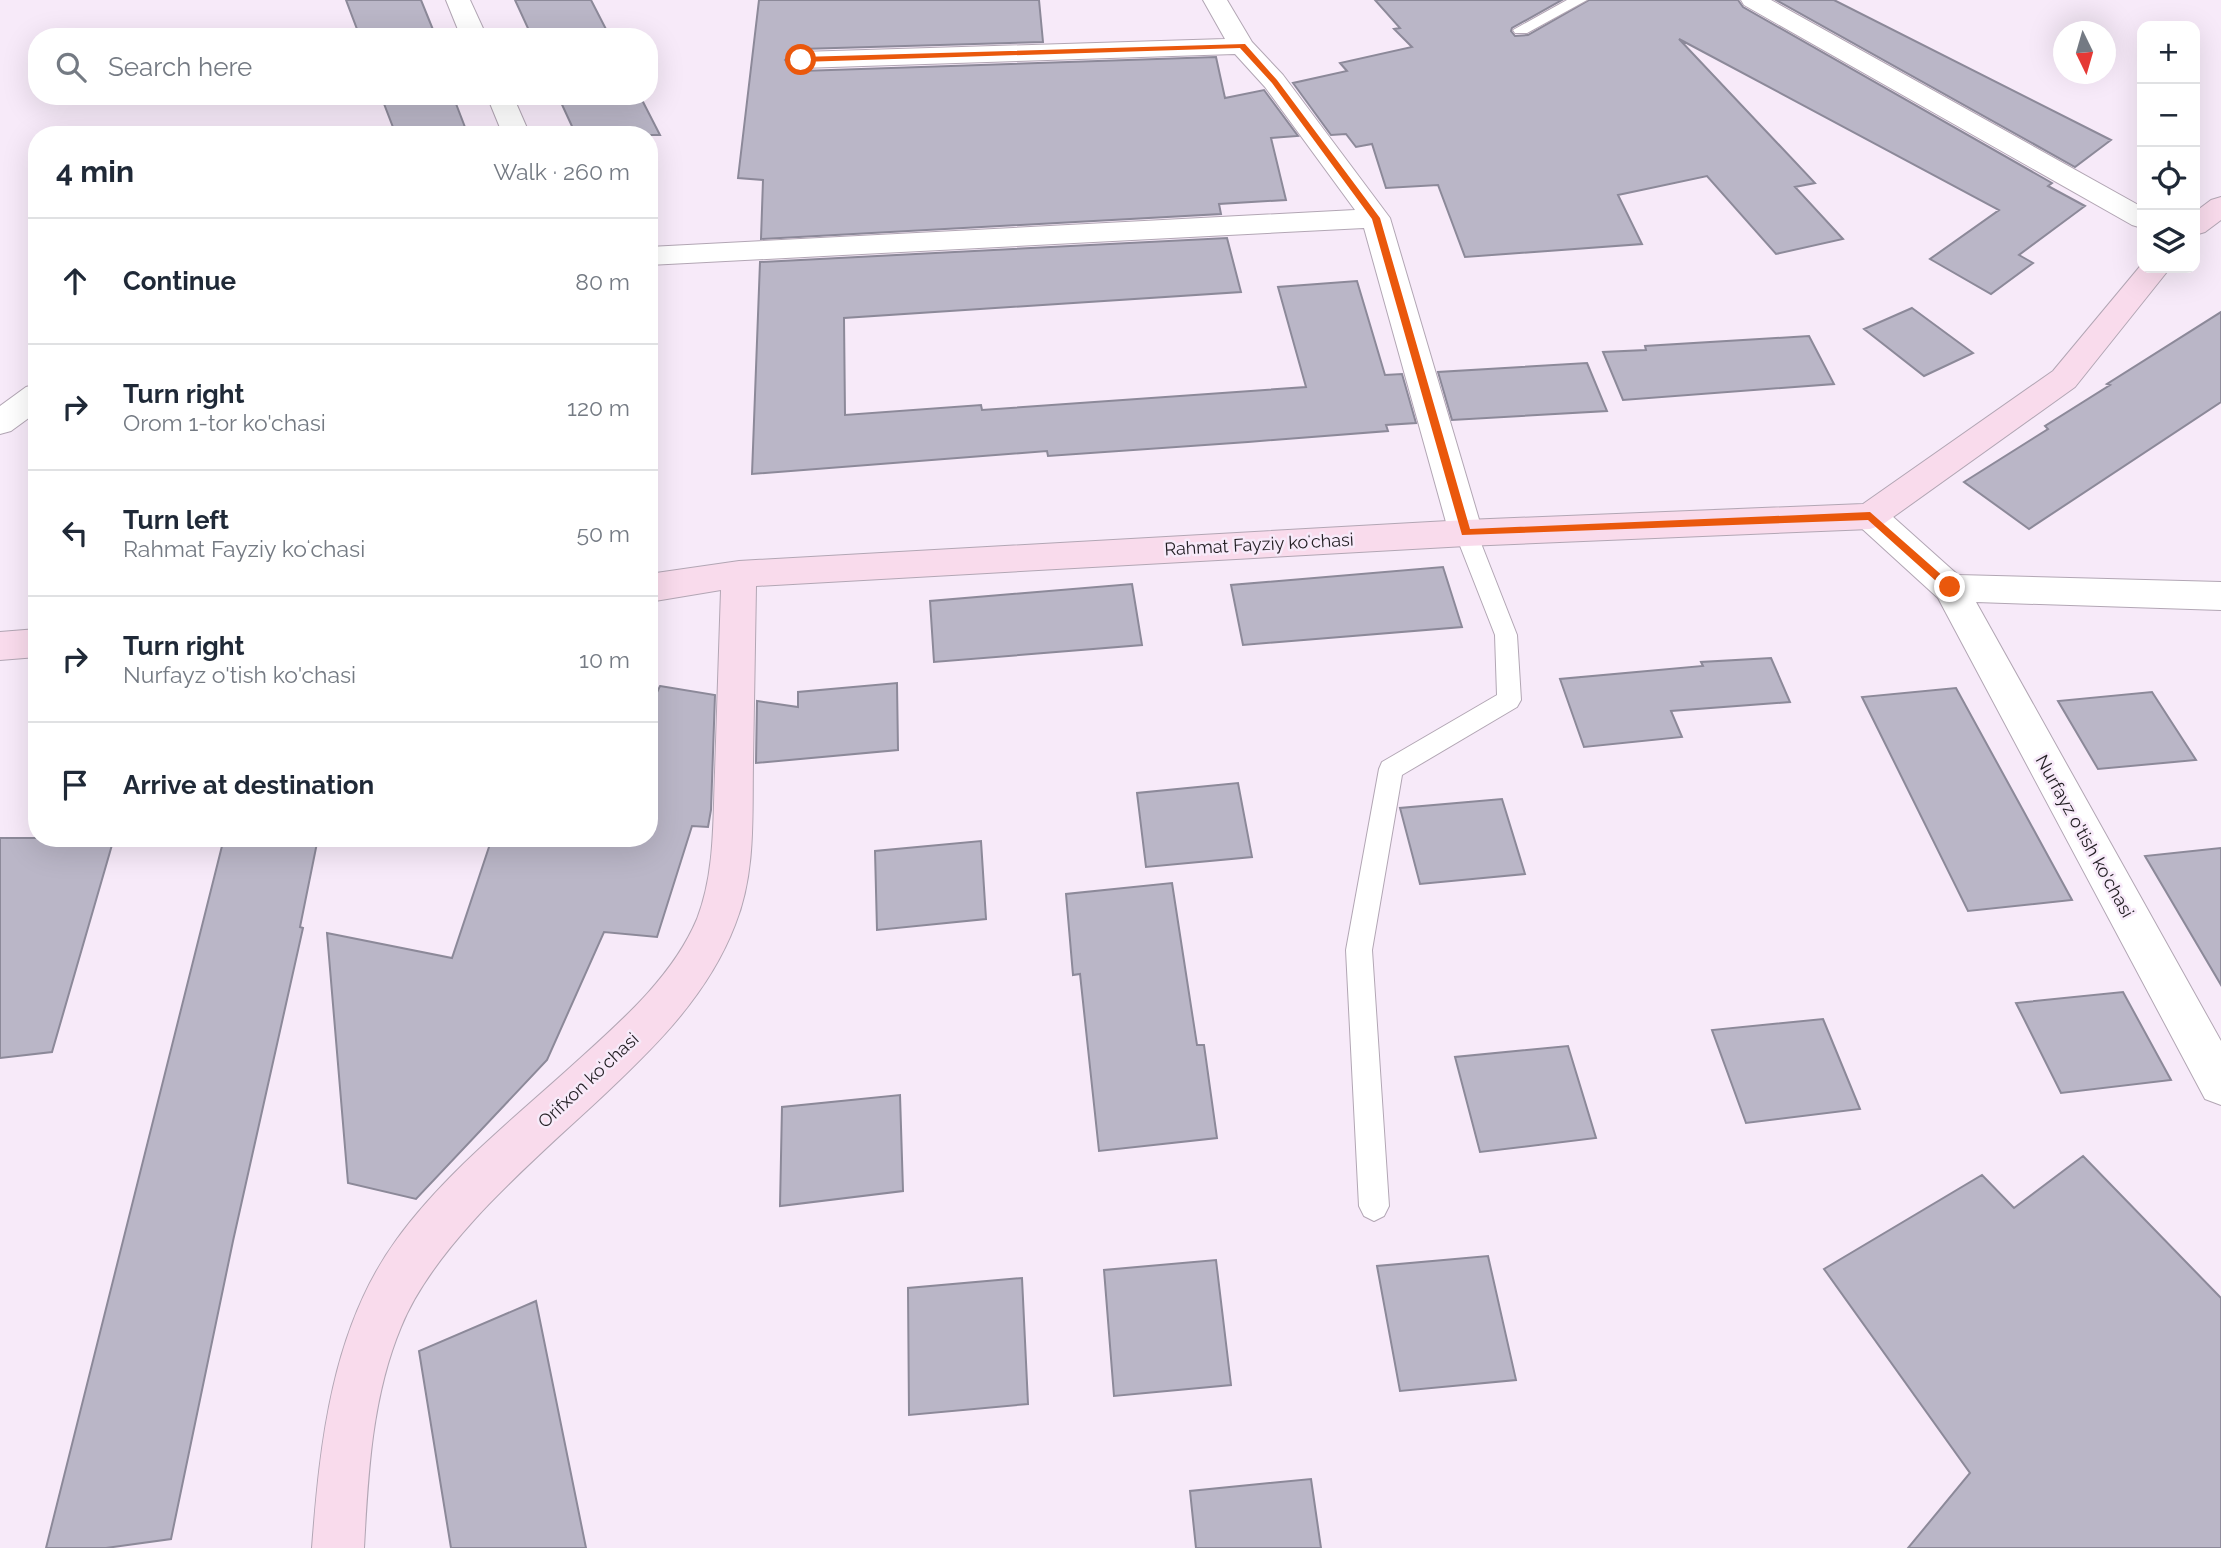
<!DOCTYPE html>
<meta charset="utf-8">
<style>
body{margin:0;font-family:Raleway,sans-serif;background:#f6f6f7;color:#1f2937}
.controls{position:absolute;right:21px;top:21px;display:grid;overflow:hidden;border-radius:14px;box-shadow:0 7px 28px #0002}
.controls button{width:63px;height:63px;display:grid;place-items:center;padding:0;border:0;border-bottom:2px solid #e0e1e3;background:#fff;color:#1f2937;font:35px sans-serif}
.compass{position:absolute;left:2053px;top:21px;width:63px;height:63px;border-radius:50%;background:#fff;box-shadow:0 7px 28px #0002;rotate:175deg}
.stop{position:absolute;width:21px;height:21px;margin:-16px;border:5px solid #ea580c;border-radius:50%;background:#fff}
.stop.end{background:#ea580c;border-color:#fff;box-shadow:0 2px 7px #0008}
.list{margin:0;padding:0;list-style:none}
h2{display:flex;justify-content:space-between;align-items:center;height:91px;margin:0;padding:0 28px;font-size:30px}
h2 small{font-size:23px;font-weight:400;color:#747a83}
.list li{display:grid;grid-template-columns:46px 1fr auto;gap:21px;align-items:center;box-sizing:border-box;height:126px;padding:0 28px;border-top:2px solid #e0e1e3}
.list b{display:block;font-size:26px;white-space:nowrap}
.list p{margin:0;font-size:23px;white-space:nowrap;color:#747a83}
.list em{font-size:23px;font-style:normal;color:#747a83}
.icon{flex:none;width:38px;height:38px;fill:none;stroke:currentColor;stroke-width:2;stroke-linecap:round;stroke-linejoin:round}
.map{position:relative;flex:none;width:2221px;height:1548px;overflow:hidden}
.search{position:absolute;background:#fff;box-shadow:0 7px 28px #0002;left:28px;top:28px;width:630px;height:77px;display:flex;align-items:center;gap:18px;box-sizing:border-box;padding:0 24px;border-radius:28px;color:#747a83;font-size:26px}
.panel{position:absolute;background:#fff;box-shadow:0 7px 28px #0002;left:28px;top:126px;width:630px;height:721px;border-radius:28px}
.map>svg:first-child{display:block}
</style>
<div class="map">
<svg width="2221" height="1548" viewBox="0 0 2221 1548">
<rect width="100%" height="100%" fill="#f7eaf9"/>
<path fill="#bab6c7" stroke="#8c8999" stroke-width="2" d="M346,0H421L436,37H360Z
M515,0H591L610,37H532Z
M759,0H1039L1043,42L801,49L791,53L785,60L791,67L801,71L1216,57L1225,98L1264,90L1298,136L1271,138L1286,200L1219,204L1221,214L761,239L763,180L738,178Z
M1375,0H1562L1512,28L1511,31L1515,36L1528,35L1589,0H1738L1743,7L2052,183L2048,186L2085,206L2019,255L2033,263L1991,294L1930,259L1999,210L1679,39L1815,183L1795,187L1843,239L1776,254L1707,176L1618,195L1642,244L1465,257L1438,185L1386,188L1372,144L1356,147L1346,134L1331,135L1293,83L1347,71L1340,63L1412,47L1394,29L1400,28Z
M1776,0H1834L2111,140L2075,167Z
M381,96H453L468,135H396Z
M558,96H640L660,135H576Z
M1227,238L1241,292L844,318L845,415L981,405L982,410L1306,387L1278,287L1357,281L1385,375L1402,374L1416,423L1386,425L1388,431L1248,442L1048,456L1047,451L752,474L760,262Z
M1912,308L1973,353L1924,376L1864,329Z
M2221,312V402L2029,529L1964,482L2048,429L2045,426L2110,385L2107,384Z
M1809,336L1834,384L1623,400L1603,352L1646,350L1645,346Z
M1587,363L1607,411L1452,420L1438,372Z
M1443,567L1462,627L1243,645L1231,585Z
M1132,584L1142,645L934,662L930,601Z
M1771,658L1790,702L1671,711L1682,737L1584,747L1560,679L1703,666L1701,662Z
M897,683L898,750L756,763L757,701L798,707V692Z
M660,686L715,695L711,810L708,827L692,826L657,937L604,932L547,1060L416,1199L348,1183L327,933L452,958L492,838H649V709Z
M1956,688L2024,812L2072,900L1968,911L1862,697Z
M2152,692L2196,760L2098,769L2058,701Z
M1238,783L1252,857L1146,867L1137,793Z
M1502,799L1525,874L1420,884L1400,808Z
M0,838H114L52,1052L0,1058Z
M224,838H318L300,927L303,928L233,1241L171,1539L106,1548H46Z
M981,841L986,919L877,930L875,851Z
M2221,848V985L2145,856Z
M1172,883L1197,1045H1204L1217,1138L1099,1151L1080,974L1073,975L1066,894Z
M2123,992L2171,1080L2061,1093L2016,1003Z
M1823,1019L1860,1109L1746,1123L1712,1030Z
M1568,1046L1596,1138L1480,1152L1455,1057Z
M900,1095L903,1191L780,1206L782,1107Z
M2083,1156L2221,1298V1548H1908L1970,1473L1824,1269L1982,1175L2014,1208Z
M1488,1256L1516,1380L1400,1391L1377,1266Z
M1216,1260L1231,1385L1114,1396L1104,1270Z
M1022,1278L1028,1404L909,1415L908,1288Z
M536,1301L586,1548H451L419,1351Z
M1311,1479L1321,1548H1196L1190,1491Z"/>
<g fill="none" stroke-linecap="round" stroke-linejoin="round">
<defs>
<path id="lane" d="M1567,0H1587L1527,33H1515L1513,30Z
M1466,525L1474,527L1477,533L1517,635L1521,700L1517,707L1402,775L1372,950L1389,1206L1384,1216L1374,1221L1364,1216L1359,1206L1346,950L1379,769L1382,762L1497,695L1495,635L1455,533L1458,527Z"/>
<path id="street" d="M446,0H470L487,37H461Z
M1203,0H1227L1252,42L1283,75L1390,218L1483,533L1478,542L1466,546L1454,542L1449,533L1364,228L649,265V247L1355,210L1265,87L1235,54L801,68L792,65L788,60L792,55L801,52L1225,39Z
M1741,0H1771L2142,207V228L2132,225L1744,5Z
M487,96H513L530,135H503Z
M37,384V412L11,431L0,434V406L26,387Z
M1870,503L1882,507L1958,575L2221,582V610L1976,602L2221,1041V1105L2205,1099L1938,598L1858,525L1853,516L1858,507Z"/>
<path id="secondary" d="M2221,197V220L2205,232L2195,235V212L2211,200Z
M2142,264V268H2170L2075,387L1882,525L1870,529L1466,546L756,586C755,645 754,704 753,762C752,817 756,873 735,925C709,993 658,1044 606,1093C538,1157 436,1241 401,1327C372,1396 368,1474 364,1548H312C320,1442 332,1328 397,1239C442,1177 508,1123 565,1072C613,1028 671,981 697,919C715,873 713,821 715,772C717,711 719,651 721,590L649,602V574L739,561L1466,520L1863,504L2053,371Z
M37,629V657L0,660V632Z"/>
</defs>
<use href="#lane" stroke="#b2a6b4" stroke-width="2"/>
<use href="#street" stroke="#b2a6b4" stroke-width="2"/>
<use href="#secondary" stroke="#b2a6b4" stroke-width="2"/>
<use href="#lane" fill="#fff" fill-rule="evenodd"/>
<use href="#street" fill="#fff" fill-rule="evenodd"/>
<use href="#secondary" fill="#f9dbec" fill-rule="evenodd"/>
</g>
<path fill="#ea580c" d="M1245,44L1277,80L1380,218L1470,529L1870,512L1953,585V590H1946L1868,520L1462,535L1372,219L1272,83L1240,48L801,62L797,60L801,57Z"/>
<g text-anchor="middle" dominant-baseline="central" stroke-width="5" stroke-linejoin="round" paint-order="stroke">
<g font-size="18" fill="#221e23" stroke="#f7eaf9">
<text transform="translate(1259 544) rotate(-3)">Rahmat Fayziy koʻchasi</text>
<text transform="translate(2085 836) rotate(61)">Nurfayz o'tish ko'chasi</text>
<text transform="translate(588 1080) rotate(-43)">Orifxon koʻchasi</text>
</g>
</g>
</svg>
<div class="controls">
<button>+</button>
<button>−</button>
<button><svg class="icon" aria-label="locate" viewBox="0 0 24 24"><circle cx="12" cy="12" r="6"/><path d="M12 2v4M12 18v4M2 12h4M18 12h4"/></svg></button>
<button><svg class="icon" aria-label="layers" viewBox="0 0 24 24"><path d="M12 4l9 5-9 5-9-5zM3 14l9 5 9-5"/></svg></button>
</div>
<svg class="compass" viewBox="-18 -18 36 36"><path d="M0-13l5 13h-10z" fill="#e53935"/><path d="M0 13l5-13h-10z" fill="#747a83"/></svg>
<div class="stop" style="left:801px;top:60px"></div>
<div class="stop end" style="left:1950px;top:587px"></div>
<div class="search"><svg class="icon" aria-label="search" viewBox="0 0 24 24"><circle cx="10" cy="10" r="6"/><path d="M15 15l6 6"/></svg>Search here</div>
<section class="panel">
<h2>4 min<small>Walk · 260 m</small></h2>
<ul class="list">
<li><svg class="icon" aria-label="ahead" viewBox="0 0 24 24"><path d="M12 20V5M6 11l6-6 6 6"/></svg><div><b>Continue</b></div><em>80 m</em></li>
<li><svg class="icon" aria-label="right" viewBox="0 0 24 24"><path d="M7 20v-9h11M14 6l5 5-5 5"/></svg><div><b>Turn right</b><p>Orom 1-tor ko'chasi</p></div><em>120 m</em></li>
<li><svg class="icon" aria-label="left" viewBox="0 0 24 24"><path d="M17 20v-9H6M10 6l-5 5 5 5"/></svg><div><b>Turn left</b><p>Rahmat Fayziy koʻchasi</p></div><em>50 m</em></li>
<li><svg class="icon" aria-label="right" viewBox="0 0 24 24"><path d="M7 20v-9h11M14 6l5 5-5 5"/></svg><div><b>Turn right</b><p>Nurfayz o'tish ko'chasi</p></div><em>10 m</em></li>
<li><svg class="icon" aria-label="arrive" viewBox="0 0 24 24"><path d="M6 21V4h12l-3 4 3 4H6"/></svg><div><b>Arrive at destination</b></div></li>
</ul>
</section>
</div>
